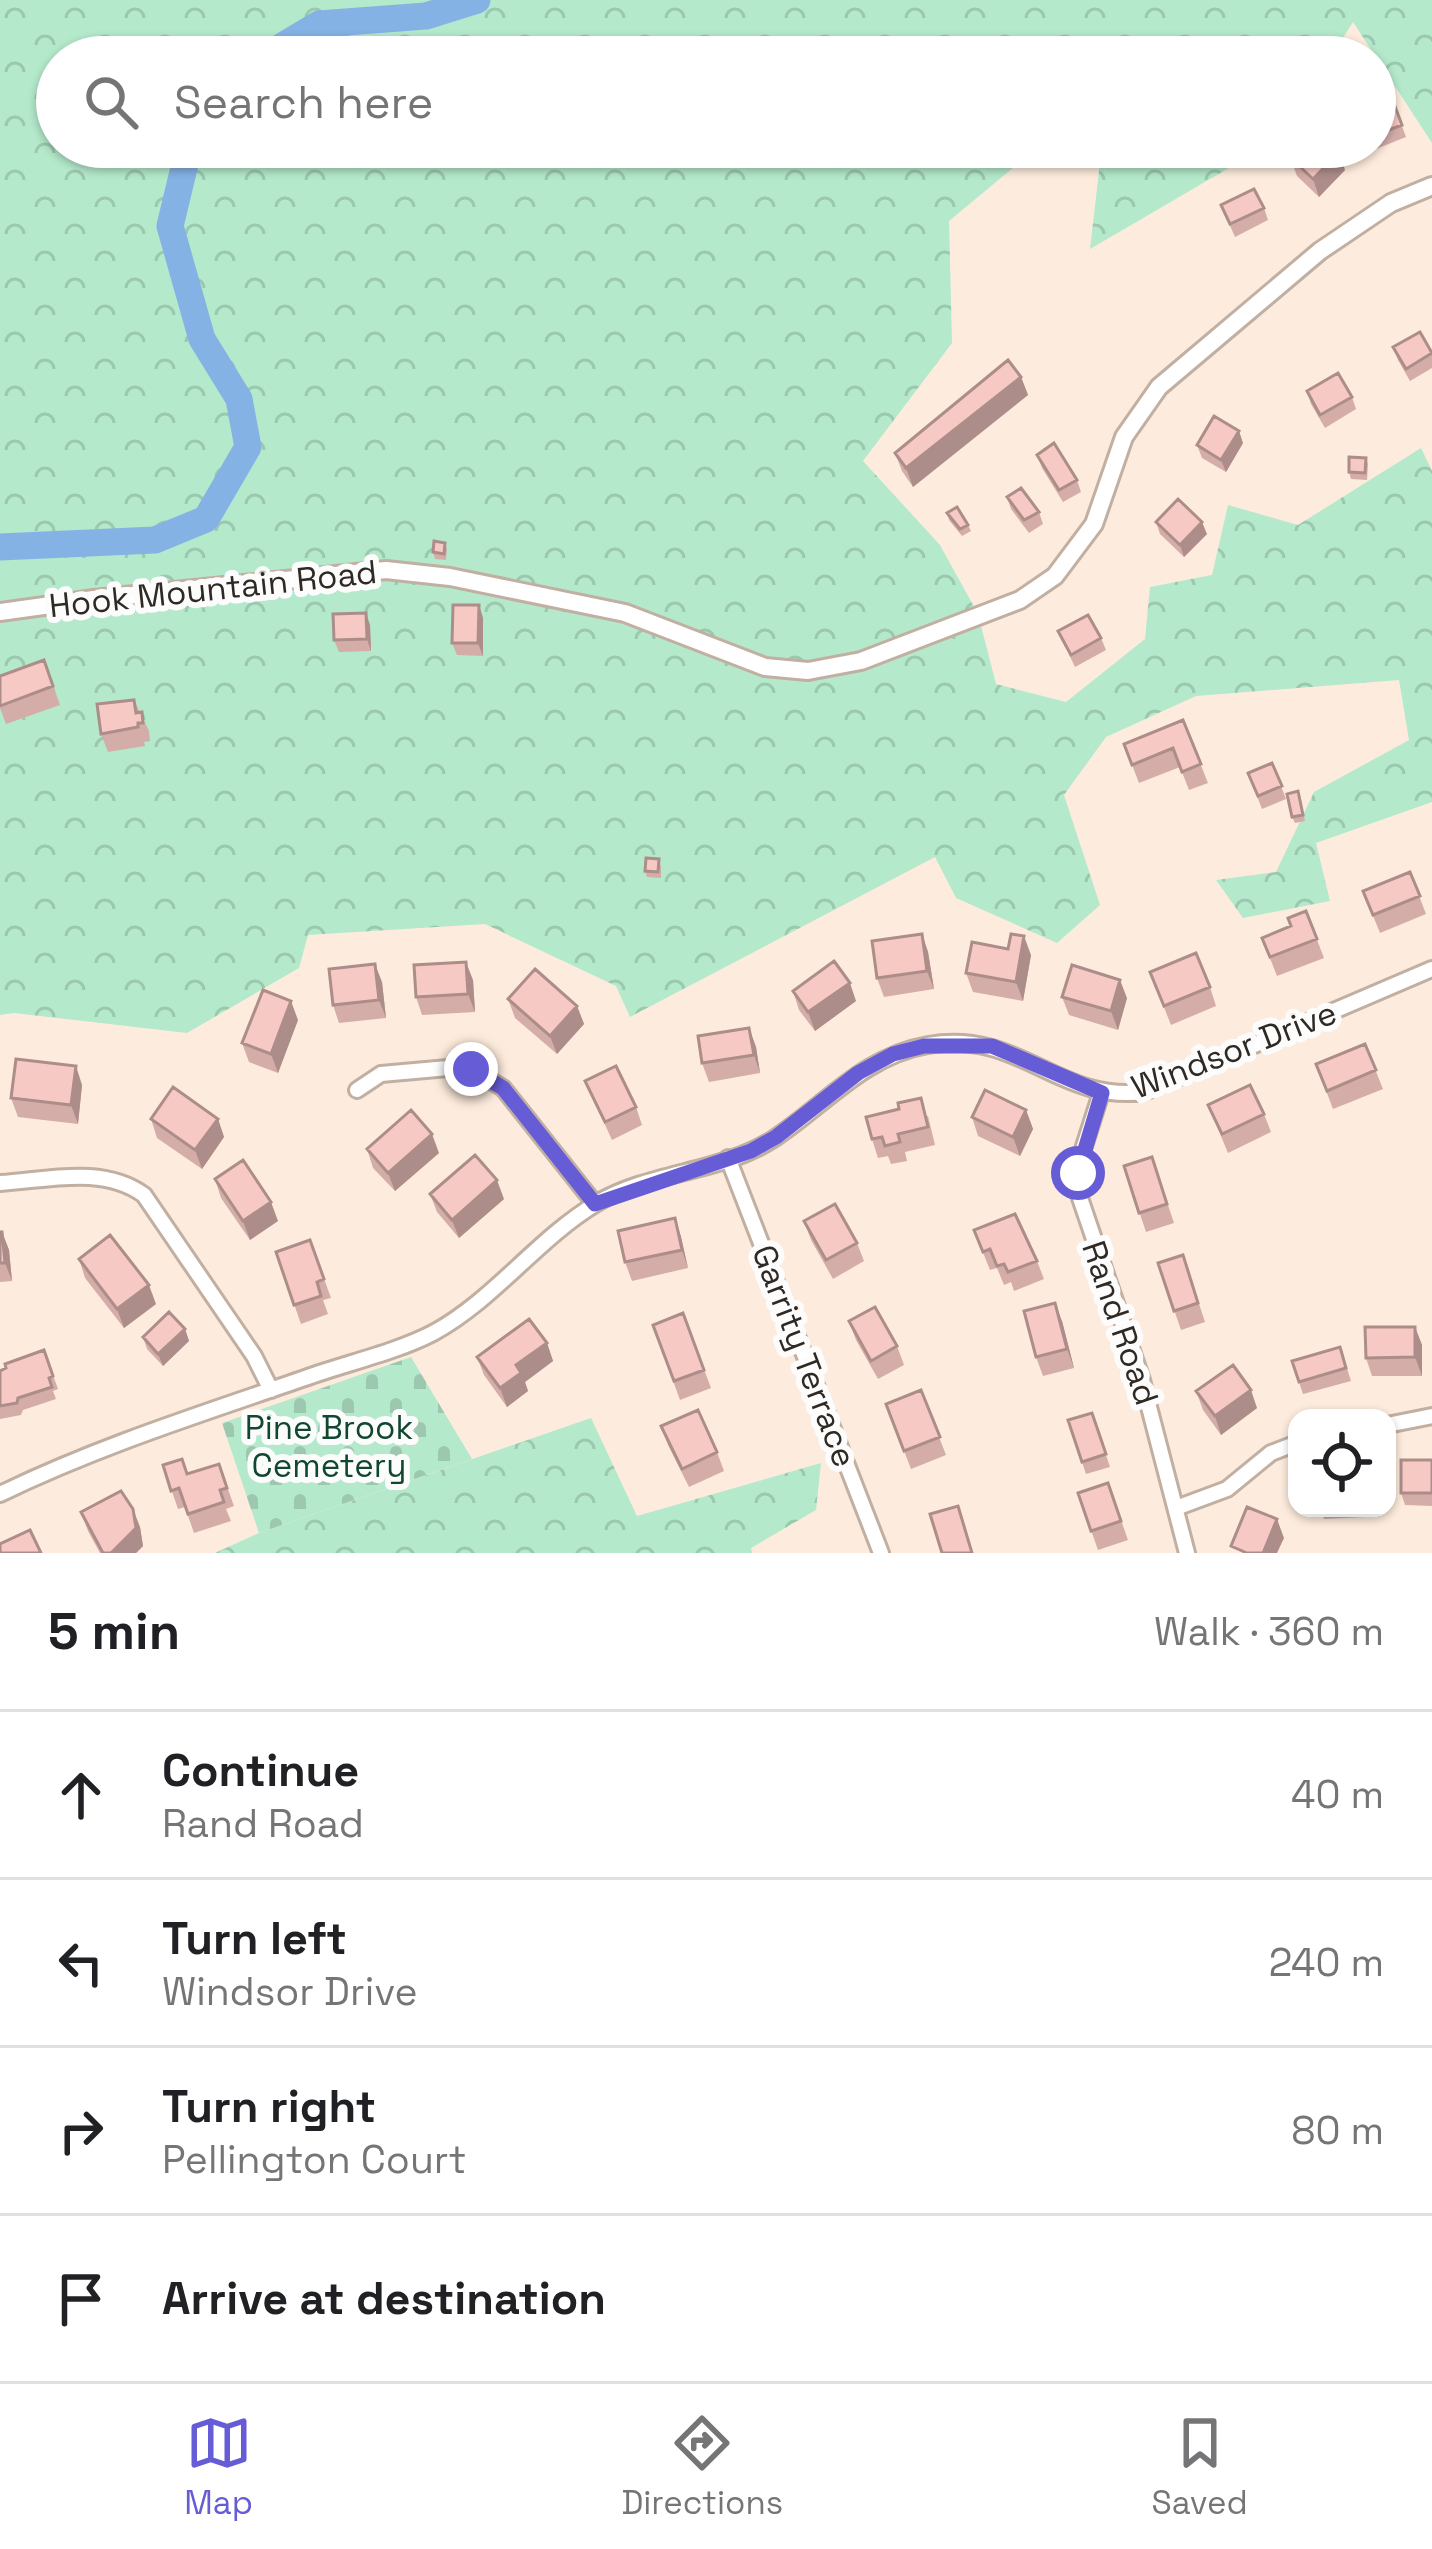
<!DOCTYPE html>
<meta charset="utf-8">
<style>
body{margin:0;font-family:"Space Grotesk",sans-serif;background:#f6f6f6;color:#202124}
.controls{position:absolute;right:36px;bottom:36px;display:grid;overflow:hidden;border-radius:24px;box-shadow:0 3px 9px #0004}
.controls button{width:108px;height:108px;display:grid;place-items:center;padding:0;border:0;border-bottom:3px solid #e0e0e0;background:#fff;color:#202124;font:60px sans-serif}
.stop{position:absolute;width:36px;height:36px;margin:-27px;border:9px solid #665dd6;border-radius:50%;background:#fff}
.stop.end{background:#665dd6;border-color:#fff;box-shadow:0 3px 12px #0008}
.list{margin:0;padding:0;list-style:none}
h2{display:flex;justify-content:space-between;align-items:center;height:156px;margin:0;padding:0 48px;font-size:51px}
h2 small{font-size:39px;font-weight:400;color:#757577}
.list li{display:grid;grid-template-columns:78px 1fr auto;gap:36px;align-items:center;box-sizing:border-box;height:168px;padding:0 48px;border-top:3px solid #e0e0e0}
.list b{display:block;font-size:45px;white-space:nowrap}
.list p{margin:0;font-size:39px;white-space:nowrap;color:#757577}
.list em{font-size:39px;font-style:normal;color:#757577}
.icon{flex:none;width:66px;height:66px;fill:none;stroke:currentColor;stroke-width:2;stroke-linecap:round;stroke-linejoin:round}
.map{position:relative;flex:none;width:1432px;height:1553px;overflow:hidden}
.search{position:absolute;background:#fff;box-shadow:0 3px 9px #0004;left:36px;right:36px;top:36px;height:132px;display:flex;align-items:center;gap:30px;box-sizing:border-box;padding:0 42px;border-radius:66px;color:#757577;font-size:45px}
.sheet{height:828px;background:#fff}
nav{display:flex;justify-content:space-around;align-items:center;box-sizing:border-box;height:168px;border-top:3px solid #e0e0e0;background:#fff;font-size:33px;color:#757577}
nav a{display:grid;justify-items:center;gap:6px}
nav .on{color:#665dd6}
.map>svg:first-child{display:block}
</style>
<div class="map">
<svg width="1432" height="1553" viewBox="0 0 1432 1553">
<defs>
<pattern id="forest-crowns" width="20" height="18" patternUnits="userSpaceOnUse" patternTransform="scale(3)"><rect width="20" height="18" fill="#b4e9cb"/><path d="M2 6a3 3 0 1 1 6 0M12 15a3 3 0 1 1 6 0" fill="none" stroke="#9bc8ae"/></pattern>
<pattern id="cemetery-stones" width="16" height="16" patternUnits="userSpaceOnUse" patternTransform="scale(3)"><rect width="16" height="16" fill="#b4e9cb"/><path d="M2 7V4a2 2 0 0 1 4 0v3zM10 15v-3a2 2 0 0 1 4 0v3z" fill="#9bc8ae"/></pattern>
</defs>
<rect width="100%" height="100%" fill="#fdecdd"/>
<path fill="url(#forest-crowns)" d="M0,0H1432V143L1353,22L1331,57H57V147H1248L1246,158L1090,249L1101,154L1019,163L949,221L952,343L863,461L940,545L978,614L996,684L1066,702L1145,639L1150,587L1212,575L1228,505L1298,525L1421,448L1432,471V802L1316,843L1330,901L1243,918L1216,880L1276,872L1314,792L1409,740L1399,680L1196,696L1106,737L1064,795L1100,905L1057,943L956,898L935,857L630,1017L616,986L485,924L308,935L299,968L187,1033L14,1013L0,1015Z
M591,1418L637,1516L821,1463L816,1510L751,1548L752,1553H215L259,1533Z"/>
<path fill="url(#cemetery-stones)" d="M411,1357L472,1459L259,1533L222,1423Z"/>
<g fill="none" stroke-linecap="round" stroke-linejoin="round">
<path stroke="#85b2e5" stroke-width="27" d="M264,57L319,24L426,16L477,0
M0,547L155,540L206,519L248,447L239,399L202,339L170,226L189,147"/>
<defs>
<path id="minor" d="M357,1090L381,1074L448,1068L471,1069L503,1088L595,1204
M1101,1093L1079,1162V1195L1142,1380L1187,1553
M728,1158L881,1553
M0,1183C48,1180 103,1165 144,1195L254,1356L271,1390
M1387,1425L1432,1416
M0,1494C99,1446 201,1414 305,1378C346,1363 394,1353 433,1333C494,1300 537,1239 597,1203C651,1171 722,1173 775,1138C826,1104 864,1056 928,1045C1020,1029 1058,1103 1144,1092L1432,969
M1176,1508L1227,1489L1271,1453L1297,1443"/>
<path id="tertiary" d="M0,612L94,599L386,570L450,577L625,613L765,667L808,671L861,661L1020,600L1055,576L1094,524L1124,437L1159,387L1320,251L1391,203L1432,186"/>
</defs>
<use href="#minor" stroke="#c1b0a2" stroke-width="20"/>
<use href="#tertiary" stroke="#c1b0a2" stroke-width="22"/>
<use href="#minor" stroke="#fff" stroke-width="14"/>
<use href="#tertiary" stroke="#fff" stroke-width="16"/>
</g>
<path fill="#d4ada9" d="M1393,101L1406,137L1376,149L1375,108Z
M1290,157L1345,170L1319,197L1297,176Z
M1221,205L1264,208L1268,220L1235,237Z
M1393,347L1432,352V368L1410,381L1398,360Z
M1021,377L1028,395L913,487L902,471L895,453Z
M1307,391L1352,397L1356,409L1325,428L1311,404Z
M1243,443L1226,472L1202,458L1197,445Z
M1037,455L1077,480L1081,492L1063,502L1042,468Z
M1366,458L1368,464L1367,480L1351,479L1349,472Z
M1007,497L1039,512L1043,524L1029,533L1011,509Z
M947,513L968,525L971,531L962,536L949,520Z
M1156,522L1207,534L1184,557L1160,534Z
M445,543L447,549L446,560L435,559L433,552Z
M479,605L483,618V656L457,655L452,643Z
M370,625L371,651L339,652L334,640Z
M1058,631L1101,638L1106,650L1075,667Z
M44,660L60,705L6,724L0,708V676Z
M134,700L149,731L150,741L144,742L145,746L108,752L101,734Z
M1183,720L1208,783L1189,790L1180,767L1139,783L1124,744Z
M1272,763L1286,799L1262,809L1248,773Z
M1300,797L1305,821L1295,823L1292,817Z
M661,865V878L647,877L645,871Z
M1410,872L1426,914L1380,933L1363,891Z
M1306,911L1324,958L1277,976L1262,938L1291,926Z
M922,934L928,952L934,989L884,997L877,978Z
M1008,949L1031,955L1023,1001L973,992L966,973Z
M1150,972L1210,987L1216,1006L1171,1025Z
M473,980L475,1012L422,1015L416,997Z
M382,982L386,1018L339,1023L333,1005Z
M793,991L856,1001L815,1031L799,1010Z
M1062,997L1127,998L1118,1030L1069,1015Z
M508,999L577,1006L584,1024L557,1054L515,1018Z
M298,1020L278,1073L249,1062L242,1043Z
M749,1028L756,1047L760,1073L709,1082L702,1063Z
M1365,1044L1383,1089L1333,1109L1316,1064Z
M585,1081L636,1107L642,1125L612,1140Z
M82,1085L78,1124L18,1117L11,1098Z
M1208,1105L1264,1114L1271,1132L1228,1153Z
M1026,1110L1033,1129L1020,1156L978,1136L972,1117Z
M928,1116L935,1145L905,1152L907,1161L891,1164L888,1156L878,1158L872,1139Z
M151,1119H218L224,1137L202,1169L157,1138Z
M367,1149L439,1153L395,1191L373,1168Z
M1152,1157L1174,1223L1146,1232L1124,1166Z
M215,1179L278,1221L250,1240L221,1198Z
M430,1194L504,1199L459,1238L437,1212Z
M675,1218L681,1237L688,1268L632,1281L625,1262Z
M804,1221L857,1243L864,1261L833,1279L811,1240Z
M974,1230L1037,1261L1044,1279L1014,1291L1011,1282L1004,1285L997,1268L990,1270Z
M0,1232H2L9,1250L12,1281L0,1282Z
M310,1240L331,1298L323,1300L328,1314L301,1324L276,1252Z
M1183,1255L1205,1322L1181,1330L1158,1263Z
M79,1259L156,1304L124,1328L85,1278Z
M683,1313L711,1388L680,1400L653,1325Z
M849,1321L897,1346L904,1365L878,1379L856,1340Z
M1062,1321L1074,1368L1043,1376L1036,1357Z
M1415,1327L1422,1345V1376H1372L1366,1358Z
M185,1329L189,1341L163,1366L147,1349L143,1337Z
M547,1343L553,1361L525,1382L528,1391L507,1407L484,1375L477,1357Z
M1340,1347L1351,1381L1303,1394L1292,1361Z
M44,1350L58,1389L53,1391L56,1399L23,1410L21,1415L0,1419V1371Z
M921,1390L946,1455L911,1469L886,1404Z
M1196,1391L1257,1408L1221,1435L1203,1410Z
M1092,1413L1110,1467L1086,1474L1068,1420Z
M661,1426L717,1452L724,1471L689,1487L668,1445Z
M1432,1460V1506L1405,1505L1401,1493Z
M219,1464L234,1506L226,1509L231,1521L194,1533L185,1507L178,1509L163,1465L188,1474Z
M1108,1483L1128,1540L1098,1550L1078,1493Z
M1320,1508H1364L1365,1517L1324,1519Z
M81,1512L140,1527L143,1546L136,1553H100L88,1531Z"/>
<path fill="#ad8d89" d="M1339,152L1345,170L1319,197L1313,179Z
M1021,377L1028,395L913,487L906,468Z
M1239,431L1243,443L1226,472L1221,460Z
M1202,522L1207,534L1184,557L1180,545Z
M479,605L483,618V656L478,643Z
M366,613L370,625L371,651L367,639Z
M922,934L928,952L934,989L927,971Z
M1024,936L1031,955L1023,1001L1016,982Z
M466,962L473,980L475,1012L468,994Z
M375,964L382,982L386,1018L379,1000Z
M1120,980L1127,998L1118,1030L1111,1011Z
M850,983L856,1001L815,1031L808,1012Z
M291,1001L298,1020L278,1073L271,1054Z
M577,1006L584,1024L557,1054L550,1036Z
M749,1028L756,1047L760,1073L754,1055Z
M76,1066L82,1085L78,1124L71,1105Z
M1026,1110L1033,1129L1020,1156L1013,1137Z
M218,1119L224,1137L202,1169L195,1150Z
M432,1134L439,1153L395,1191L388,1173Z
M497,1180L504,1199L459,1238L452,1220Z
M271,1202L278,1221L250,1240L243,1221Z
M675,1218L681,1237L688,1268L682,1250Z
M2,1232L9,1250L12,1281L5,1263Z
M149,1285L156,1304L124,1328L117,1309Z
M1055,1303L1062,1321L1074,1368L1067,1349Z
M1415,1327L1422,1345V1376L1415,1357Z
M185,1329L189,1341L163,1366L158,1354Z
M547,1343L553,1361L525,1382L528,1391L507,1407L500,1388L516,1365Z
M1251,1390L1257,1408L1221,1435L1215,1416Z
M133,1509L140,1527L143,1546L136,1553H111Z
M1277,1519L1284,1538L1277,1553H1263Z"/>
<path fill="#f7c9c4" stroke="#ad8d89" stroke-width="3" d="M1393,101L1402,125L1375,135V108Z
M1300,147H1334L1339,152L1313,179L1290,157Z
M1254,189L1264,208L1230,224L1221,205Z
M1420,332L1432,353L1406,369L1393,347Z
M1008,360L1021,377L906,468L895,453Z
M1338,373L1352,397L1320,415L1307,391Z
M1214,416L1239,431L1221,460L1197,445Z
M1054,443L1077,480L1059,490L1037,455Z
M1349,457L1366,458L1365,473L1349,472Z
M1021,488L1039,512L1024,520L1007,497Z
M1178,499L1202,522L1180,545L1156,522Z
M957,507L968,525L960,529L947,513Z
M434,541L445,543L444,554L433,552Z
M453,605H479L478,643H452Z
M366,613L367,639L334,640L333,614Z
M1088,615L1101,638L1071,655L1058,631Z
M44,660L53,686L0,706V676Z
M134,700L136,713L142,712L143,723H138V727L101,734L97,704Z
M1183,720L1201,764L1182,772L1173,748L1132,765L1124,744Z
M1272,763L1282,786L1258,796L1248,773Z
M1298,791L1303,815L1292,817L1287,794Z
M646,858L659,859L658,872L645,871Z
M1410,872L1420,896L1373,915L1363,891Z
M1306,911L1317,939L1270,957L1262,938L1291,926L1288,918Z
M922,934L927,971L877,978L872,941Z
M1011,934L1024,936L1016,982L966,973L972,942L1008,949Z
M1196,953L1210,987L1164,1006L1150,972Z
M834,961L850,983L808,1012L793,991Z
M466,962L468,994L416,997L414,965Z
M375,964L379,1000L333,1005L329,969Z
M1072,965L1120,980L1111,1011L1062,997Z
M535,969L577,1006L550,1036L508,999Z
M263,990L291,1001L271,1054L242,1043Z
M749,1028L754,1055L702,1063L698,1036Z
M1365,1044L1376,1070L1327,1091L1316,1064Z
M16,1059L76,1066L71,1105L11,1098Z
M616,1066L636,1107L605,1122L585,1081Z
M1250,1085L1264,1114L1222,1134L1208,1105Z
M173,1087L218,1119L195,1150L151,1119Z
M985,1090L1026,1110L1013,1137L972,1117Z
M921,1098L928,1127L898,1134L900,1142L885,1146L882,1137L872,1139L866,1117L899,1109L898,1103Z
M411,1110L432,1134L388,1173L367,1149Z
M475,1155L497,1180L452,1220L430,1194Z
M1152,1157L1167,1204L1139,1213L1124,1166Z
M243,1160L271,1202L243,1221L215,1179Z
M835,1204L857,1243L826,1260L804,1221Z
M1015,1214L1037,1261L1008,1272L1004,1264L997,1266L990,1249L983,1252L974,1230Z
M675,1218L682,1250L625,1262L618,1231Z
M0,1232H2L5,1263H0Z
M110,1235L149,1285L117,1309L79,1259Z
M310,1240L324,1279L317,1282L321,1296L294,1305L276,1252Z
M1183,1255L1198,1303L1174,1311L1158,1263Z
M1055,1303L1067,1349L1036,1357L1024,1311Z
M875,1307L897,1346L871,1361L849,1321Z
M169,1312L185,1329L158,1354L143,1337Z
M683,1313L704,1370L674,1381L653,1325Z
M529,1319L547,1343L516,1365L521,1373L500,1388L477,1357Z
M1365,1327H1415V1357L1366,1358Z
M1340,1347L1346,1368L1299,1382L1292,1361Z
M44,1350L53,1376L49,1378L52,1387L18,1398L17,1403L0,1406V1371L6,1368L5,1364Z
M1233,1365L1251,1390L1215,1416L1196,1391Z
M921,1390L940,1437L904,1451L886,1404Z
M698,1410L717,1452L682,1469L661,1426Z
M1092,1413L1106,1454L1082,1462L1068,1420Z
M182,1459L187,1474L219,1464L227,1488L220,1490L224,1502L188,1514L179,1488L171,1491L163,1465Z
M1401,1460H1432V1493H1401Z
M1108,1483L1121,1521L1091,1531L1078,1493Z
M121,1491L133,1509L136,1528L111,1553H103L81,1512Z
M958,1506L972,1553H942L930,1514Z
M1247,1507L1277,1519L1263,1553H1247L1231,1546Z
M30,1530L41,1553H0V1544Z"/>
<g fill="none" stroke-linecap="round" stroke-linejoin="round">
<path stroke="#665dd6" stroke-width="15" d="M471,1069L503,1088L595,1204L751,1151L776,1137L858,1073L893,1054L924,1046H992L1102,1093L1078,1173"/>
</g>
<g text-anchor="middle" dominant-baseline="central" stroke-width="12" stroke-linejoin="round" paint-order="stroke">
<g font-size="33" fill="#2f2923" stroke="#fcfcfc">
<text transform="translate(213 589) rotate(-6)">Hook Mountain Road</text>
<text transform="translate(1234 1050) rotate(-21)">Windsor Drive</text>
<text transform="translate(1120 1323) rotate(71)">Rand Road</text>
<text transform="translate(804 1356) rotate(69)">Garrity Terrace</text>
</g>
<g font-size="33" fill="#0f472f" stroke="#fcfcfc">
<text x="329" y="1428">Pine Brook<tspan x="329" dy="38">Cemetery</tspan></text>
</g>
</g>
</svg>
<div class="controls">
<button><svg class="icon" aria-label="locate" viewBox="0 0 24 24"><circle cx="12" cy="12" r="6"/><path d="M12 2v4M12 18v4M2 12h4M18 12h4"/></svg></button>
</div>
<div class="stop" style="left:1078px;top:1173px"></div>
<div class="stop end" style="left:471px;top:1069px"></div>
<div class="search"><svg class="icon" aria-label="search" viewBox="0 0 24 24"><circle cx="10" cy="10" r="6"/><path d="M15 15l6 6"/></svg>Search here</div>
</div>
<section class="sheet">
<h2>5 min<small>Walk · 360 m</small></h2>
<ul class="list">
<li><svg class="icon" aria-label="ahead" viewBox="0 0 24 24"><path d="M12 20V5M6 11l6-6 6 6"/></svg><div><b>Continue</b><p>Rand Road</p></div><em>40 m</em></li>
<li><svg class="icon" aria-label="left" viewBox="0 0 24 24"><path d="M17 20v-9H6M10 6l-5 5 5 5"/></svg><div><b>Turn left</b><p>Windsor Drive</p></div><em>240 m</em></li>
<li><svg class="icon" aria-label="right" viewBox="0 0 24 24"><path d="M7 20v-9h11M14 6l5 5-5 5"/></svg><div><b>Turn right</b><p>Pellington Court</p></div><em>80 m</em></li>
<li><svg class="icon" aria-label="arrive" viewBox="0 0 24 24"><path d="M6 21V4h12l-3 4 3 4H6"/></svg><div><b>Arrive at destination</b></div></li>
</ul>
</section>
<nav>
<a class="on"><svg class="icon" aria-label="map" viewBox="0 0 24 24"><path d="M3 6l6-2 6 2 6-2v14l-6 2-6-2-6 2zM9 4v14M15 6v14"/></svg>Map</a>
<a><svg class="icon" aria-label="directions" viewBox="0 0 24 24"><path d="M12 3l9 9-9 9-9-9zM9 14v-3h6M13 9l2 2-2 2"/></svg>Directions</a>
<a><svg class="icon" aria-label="saved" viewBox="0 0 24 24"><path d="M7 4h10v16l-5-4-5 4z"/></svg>Saved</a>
</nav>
